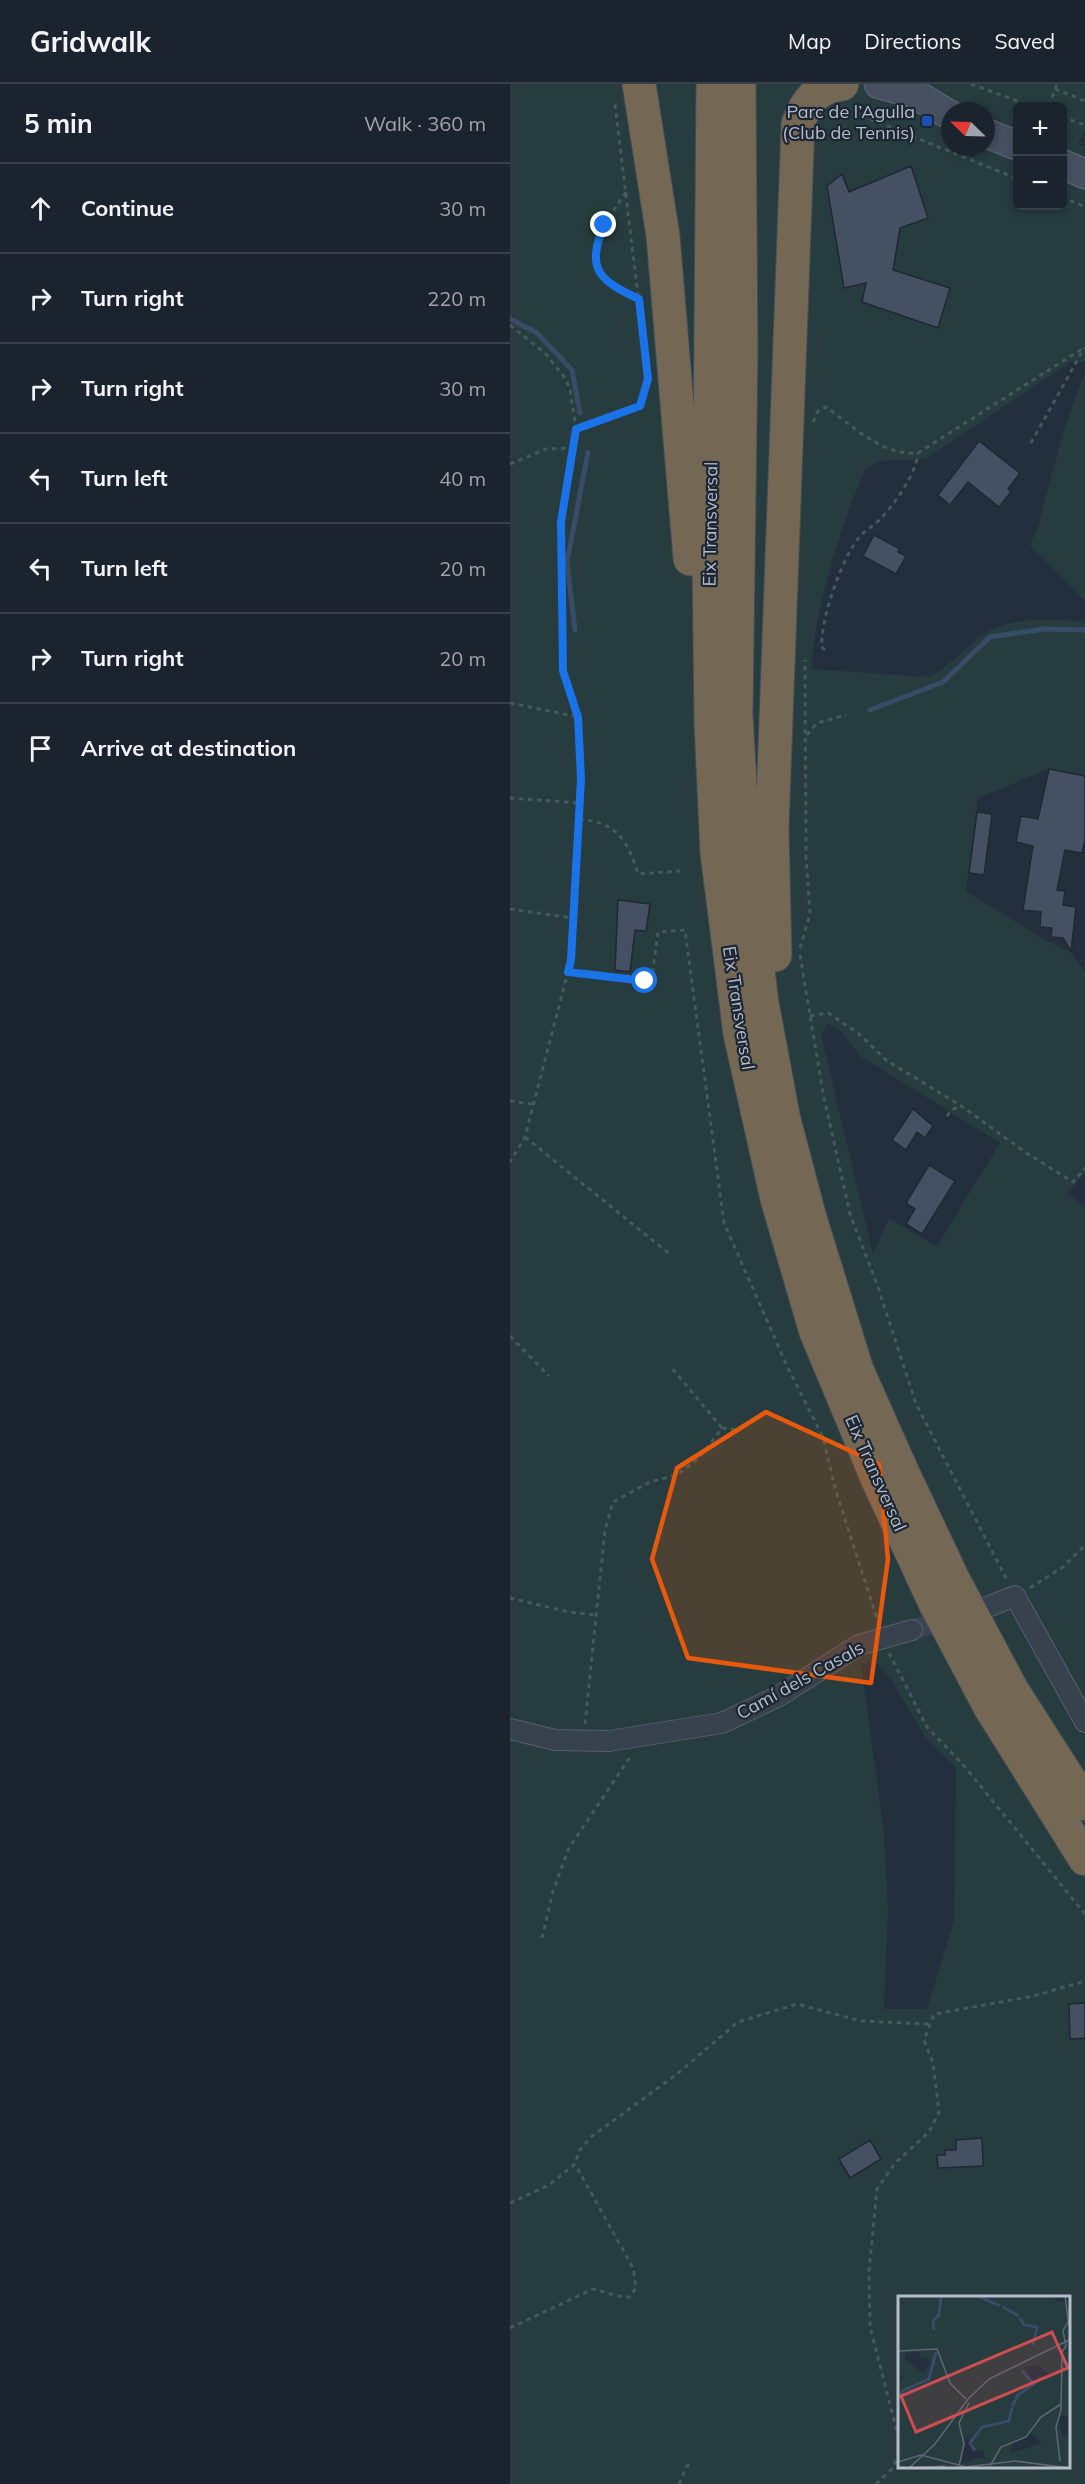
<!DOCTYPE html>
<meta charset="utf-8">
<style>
body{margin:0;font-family:Mulish,sans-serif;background:#282f3a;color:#f1f3f6}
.controls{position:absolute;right:18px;top:18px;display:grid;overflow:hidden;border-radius:9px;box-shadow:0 3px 9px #0003}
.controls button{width:54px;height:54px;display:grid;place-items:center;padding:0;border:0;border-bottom:2px solid #39404a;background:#1b232e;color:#f1f3f6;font:30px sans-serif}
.compass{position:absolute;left:431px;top:18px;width:54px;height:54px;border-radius:50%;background:#1b232e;box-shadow:0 3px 9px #0003;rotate:293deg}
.stop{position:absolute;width:18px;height:18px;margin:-14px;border:4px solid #1a73e8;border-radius:50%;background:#fff}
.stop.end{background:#1a73e8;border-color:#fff;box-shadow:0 2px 6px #0008}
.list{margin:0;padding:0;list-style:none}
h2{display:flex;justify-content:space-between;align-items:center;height:78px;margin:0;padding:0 24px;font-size:26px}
h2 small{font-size:20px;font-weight:400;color:#a0a4aa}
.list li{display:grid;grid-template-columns:39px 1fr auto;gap:18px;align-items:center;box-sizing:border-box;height:90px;padding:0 24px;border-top:2px solid #39404a}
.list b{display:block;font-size:22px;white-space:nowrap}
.list em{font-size:20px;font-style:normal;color:#a0a4aa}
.icon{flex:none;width:33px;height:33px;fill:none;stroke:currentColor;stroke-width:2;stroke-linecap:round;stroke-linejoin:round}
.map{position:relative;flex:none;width:575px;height:2400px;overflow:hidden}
header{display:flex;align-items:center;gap:36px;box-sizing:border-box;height:84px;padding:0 30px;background:#1b232e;border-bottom:2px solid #39404a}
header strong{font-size:28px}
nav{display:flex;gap:33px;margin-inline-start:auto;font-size:21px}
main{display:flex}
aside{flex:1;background:#1b232e}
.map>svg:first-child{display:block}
</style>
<header>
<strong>Gridwalk</strong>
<nav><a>Map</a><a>Directions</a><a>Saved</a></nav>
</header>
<main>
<aside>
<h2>5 min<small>Walk · 360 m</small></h2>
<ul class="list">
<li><svg class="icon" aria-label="ahead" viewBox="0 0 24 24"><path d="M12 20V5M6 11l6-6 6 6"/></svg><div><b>Continue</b></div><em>30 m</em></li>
<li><svg class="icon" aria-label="right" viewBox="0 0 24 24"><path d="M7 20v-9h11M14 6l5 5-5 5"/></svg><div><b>Turn right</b></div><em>220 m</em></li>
<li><svg class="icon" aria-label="right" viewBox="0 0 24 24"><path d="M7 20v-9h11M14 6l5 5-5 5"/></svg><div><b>Turn right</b></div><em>30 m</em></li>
<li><svg class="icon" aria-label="left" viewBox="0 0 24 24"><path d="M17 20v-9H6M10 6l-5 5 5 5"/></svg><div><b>Turn left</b></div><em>40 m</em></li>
<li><svg class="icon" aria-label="left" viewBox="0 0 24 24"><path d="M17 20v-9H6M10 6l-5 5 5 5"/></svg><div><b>Turn left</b></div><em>20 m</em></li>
<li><svg class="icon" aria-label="right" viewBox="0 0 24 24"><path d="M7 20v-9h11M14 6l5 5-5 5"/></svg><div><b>Turn right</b></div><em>20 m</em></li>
<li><svg class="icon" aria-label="arrive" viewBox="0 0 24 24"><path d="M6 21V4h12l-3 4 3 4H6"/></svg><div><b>Arrive at destination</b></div></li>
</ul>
</aside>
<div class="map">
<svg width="575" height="2400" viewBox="0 0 575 2400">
<rect width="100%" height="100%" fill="#242f3e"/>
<path fill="#263c3f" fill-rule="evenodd" d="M0,0H575V46L568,60L575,63V278L562,277L415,375L369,377L356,384C330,442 306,521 301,585L418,593C438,584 450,569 466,556C496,531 538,535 575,538V692L539,685L468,714L456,807L530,853L562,869L575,888V1088L558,1109L575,1124V2400H0ZM508,22H552V122H508ZM440,27H476V63H440ZM318,940L331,947L350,972L490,1059L427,1162L379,1135L363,1170L311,950ZM351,1579L367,1580L382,1597L415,1653L446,1683L444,1837L417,1925H374L378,1824L374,1749ZM389,2214H558V2384H389Z
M575,288V517L520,461L527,445L554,345Z"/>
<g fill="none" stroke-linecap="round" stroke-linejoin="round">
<path stroke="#394c67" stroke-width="5" d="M0,235L27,249L62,286L70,329
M65,546L57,478L78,368
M360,626L433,598L480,553L534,545L575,546"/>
</g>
<path fill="#455162" stroke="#1f2835" stroke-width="1.5" d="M401,82L418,134L390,144L383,186L440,204L428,244L352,218L356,199L334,204L317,102L332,90L339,108Z
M469,357L510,389L498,405L501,408L489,423L458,398L440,421L428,411Z
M364,451L390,465L388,468L396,472L386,490L353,472Z
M539,685L575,692V755L572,769L555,766L547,806L555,807L553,821L566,823L561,867L553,854L541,853L542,844L530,843L531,828L513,826L523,762L506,758L511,732L528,735Z
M467,728L482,730L474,791L459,789Z
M108,816L140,820L136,847L125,846L120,888L105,886Z
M403,1025L423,1042L415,1054L407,1048L396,1066L382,1056Z
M419,1081L445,1097L412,1150L396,1140L405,1125L396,1119Z
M575,1919V1954L560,1955L559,1920Z
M472,2054L473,2082L428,2084L427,2071H435V2066H446V2056Z
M360,2056L371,2075L340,2094L329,2075Z"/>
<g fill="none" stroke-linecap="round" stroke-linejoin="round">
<path stroke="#3a4453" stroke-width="20" stroke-dasharray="20 10" stroke-linecap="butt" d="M402,1546L444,1533"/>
<defs>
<path id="minor" d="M475,1524L505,1512L575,1638
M0,1645L45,1656L99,1657L212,1639L269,1612L349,1561L402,1546"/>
<path id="secondary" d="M369,0L403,9L440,31
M476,49L508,62
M552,80L575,90"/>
<path id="motorway" d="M129,0L153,152L180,475
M203,0L199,479L201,640L207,769L230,950L267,1115L306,1248L367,1394L425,1519L480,1623L575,1775
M229,0L231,269L226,630L234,770L252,919L274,1036L300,1134L347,1286L392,1387L443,1495L502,1606L575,1720
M265,871L262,744L288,40C296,17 307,3 332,0"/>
</defs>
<use href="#minor" stroke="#565f6c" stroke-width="22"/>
<use href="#secondary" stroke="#565f6c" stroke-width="31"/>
<use href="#motorway" stroke="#434c59" stroke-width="35"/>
<path stroke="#44595c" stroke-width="3" stroke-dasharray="4.5 4.5" stroke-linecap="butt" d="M461,0L521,22
M545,5L575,17
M539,22L547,0
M335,25L508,95
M552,33L575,41
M116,108C83,157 62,184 129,215
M552,113L575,123
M0,241L35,269L55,294L60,305L66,345L51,438L53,587L68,633L71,695L61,876L15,1053L0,1078
M303,338L308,327L316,323C343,342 372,372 408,369L575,263
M66,345L131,322L138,295L105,20
M521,359L574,264
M0,380L36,365L64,364
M315,566L312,563C310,536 331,477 348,455C354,446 365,442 372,433C386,418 406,390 408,369
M0,619L68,633
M297,651L307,639L336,631
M0,714L70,719
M69,735C106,738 118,756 128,790L170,787
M0,825L63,834
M290,864L300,830L296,772L295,576
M290,871L313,1009L340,1130L368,1203L406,1320L498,1498
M58,888L135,897L142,893L148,848L175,846L214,1139L277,1282L313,1353L325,1404L368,1538
M300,932L318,929L348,949L376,976L453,1023L515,1068L563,1098L575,1084
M0,1017L22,1020
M437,1032L442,1025L451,1023
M15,1053L162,1172
M0,1252L39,1292
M212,1344L229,1346
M520,1504L553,1483L575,1461
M0,1514L59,1528L86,1531
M379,1569L417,1643L455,1683L575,1830
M75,1640L95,1446L103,1418L140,1398L167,1391L189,1374L212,1344L161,1283
M32,1854L43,1807L59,1764L120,1673
M0,2119L39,2101L65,2080L69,2067L81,2053L167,1990L228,1938L287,1920L351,1937L420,1940
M0,2244L83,2205L112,2213H120L126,2204L123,2184L65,2080
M389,2355L360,2243L359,2187L367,2105L385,2079L419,2048L429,2028L423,1979L414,1956L424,1930L524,1912L575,1897
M169,2400L176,2383L182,2378
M366,2400L383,2384L389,2368"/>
<use href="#minor" stroke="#38414e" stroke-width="20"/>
<use href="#secondary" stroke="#465061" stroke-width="28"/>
<use href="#motorway" stroke="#746855" stroke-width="33"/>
</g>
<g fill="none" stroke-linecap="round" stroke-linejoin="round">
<path stroke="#1a73e8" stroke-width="8" d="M94,141C76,185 88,196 129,215L138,295L130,322L66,345L51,438L53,587L68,633L71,695L61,876L58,888L135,897"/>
</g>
<path fill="#e8590c" fill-opacity="0.2" stroke="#e8590c" stroke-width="4.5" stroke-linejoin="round" d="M256,1328L369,1380L378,1475L361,1599L178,1574L142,1475L167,1384Z"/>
<rect fill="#1a4fb4" stroke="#1d2633" stroke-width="2" x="411" y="31" width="12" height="12" rx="3"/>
<g text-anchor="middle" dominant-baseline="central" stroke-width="4.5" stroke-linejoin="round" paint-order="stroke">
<g font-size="18" fill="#b4bcc9" stroke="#1d2633" text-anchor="end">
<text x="405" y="27">Parc de l’Agulla<tspan x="405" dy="21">(Club de Tennis)</tspan></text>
</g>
<g font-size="18" fill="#b4bcc9" stroke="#1d2633">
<text transform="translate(200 440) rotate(-89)">Eix Transversal</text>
<text transform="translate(229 924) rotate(81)">Eix Transversal</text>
<text transform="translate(366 1389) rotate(66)">Eix Transversal</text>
<text transform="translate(290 1596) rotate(-29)">Camí dels Casals</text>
</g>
</g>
<g transform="translate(388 2212)">
<rect width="172" height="172" fill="#242f3e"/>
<path d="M0,0H154L160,6L172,4V121L163,119L160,126L165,140L172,138V172H0V86L7,81L0,79ZM23,56L22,62L28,61L33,67L25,77L7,64V57ZM140,69L152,80L139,81L136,87L126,71ZM133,137L144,147L113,157L114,147ZM68,141L73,145V154L87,155L85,159L90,165L82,161L63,168Z" fill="#263c3f" fill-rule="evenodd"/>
<path fill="none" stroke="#394c67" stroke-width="3" d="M80,0L102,10M105,11L121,20M122,22L126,29L139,31L135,49M36,34L35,25L41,19L43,0M0,102L6,94L31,83L38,56M114,111L120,99L136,88L124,75M77,155L72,147L84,131L111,125L114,112"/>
<path fill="none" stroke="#5e6776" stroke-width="1.5" d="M167,0L171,30M0,55L39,53L52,87L68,103M162,165L158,131L163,114L164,56L168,50L165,35L170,26M0,166L23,159L68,171L117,165L171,172M61,170L66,148L61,127L71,107M92,170L103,151L128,141L143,121L163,108M11,172L37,148L70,103L91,83L173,43M18,172L47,170"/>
<path fill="#ce4d50" fill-opacity="0.15" stroke="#ce4d50" stroke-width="3" d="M154,36L170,72L18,136L3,100Z"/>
<rect width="172" height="172" fill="none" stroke="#b4bcc9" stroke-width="3"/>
</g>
</svg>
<div class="controls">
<button>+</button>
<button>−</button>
</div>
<svg class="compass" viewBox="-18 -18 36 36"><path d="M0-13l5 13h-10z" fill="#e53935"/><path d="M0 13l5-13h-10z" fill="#a0a4aa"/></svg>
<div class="stop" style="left:135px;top:897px"></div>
<div class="stop end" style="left:94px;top:141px"></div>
</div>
</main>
